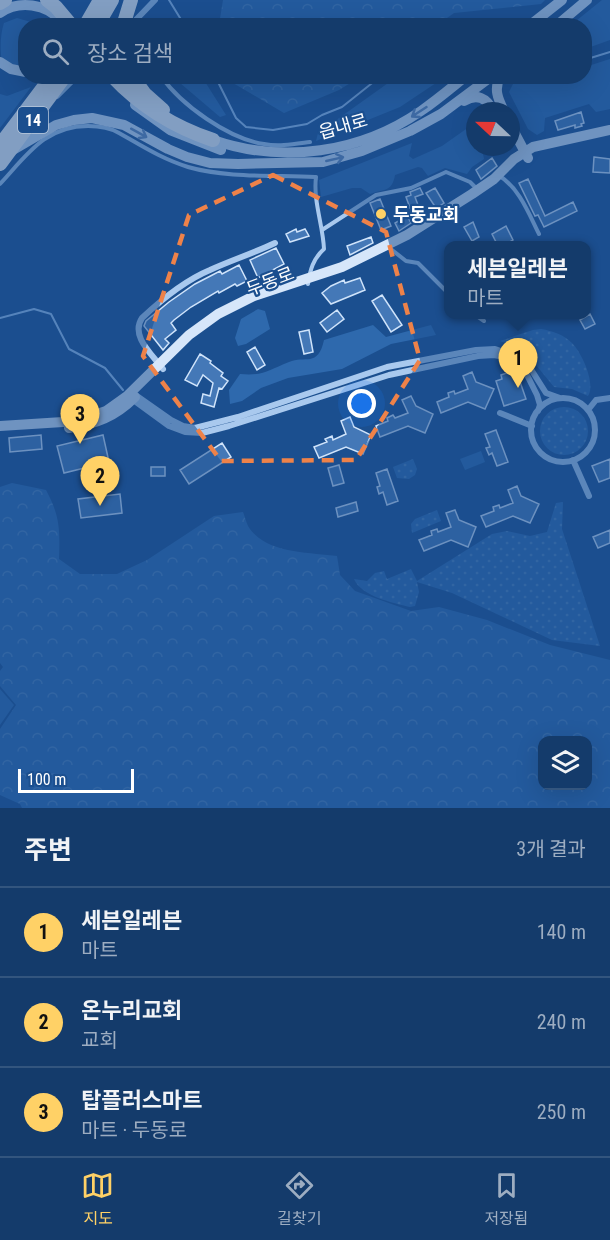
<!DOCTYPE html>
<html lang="ko">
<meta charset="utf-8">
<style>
body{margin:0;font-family:"Roboto Condensed","Noto Sans KR",sans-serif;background:#214673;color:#f1f3f6}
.controls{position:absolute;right:18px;bottom:18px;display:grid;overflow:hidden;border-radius:12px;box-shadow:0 6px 24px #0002}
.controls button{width:54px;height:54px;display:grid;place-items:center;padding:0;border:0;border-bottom:2px solid #33557e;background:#143b6b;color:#f1f3f6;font:30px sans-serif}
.compass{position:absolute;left:466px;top:102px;width:54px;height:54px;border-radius:50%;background:#143b6b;box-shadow:0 6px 24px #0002;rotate:292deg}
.scale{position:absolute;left:18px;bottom:15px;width:116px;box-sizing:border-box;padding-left:6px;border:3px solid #fff;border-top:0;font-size:16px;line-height:21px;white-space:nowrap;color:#fff;-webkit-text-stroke:4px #1b4f8f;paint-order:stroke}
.you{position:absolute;left:362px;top:404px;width:21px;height:21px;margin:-15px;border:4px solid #fff;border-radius:50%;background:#1a73e8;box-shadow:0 0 0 9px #1a73e833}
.badge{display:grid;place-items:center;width:39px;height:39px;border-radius:50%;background:#ffd166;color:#111;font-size:20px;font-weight:700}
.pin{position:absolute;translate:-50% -50px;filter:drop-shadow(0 2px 3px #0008)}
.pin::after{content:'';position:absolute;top:32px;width:21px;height:18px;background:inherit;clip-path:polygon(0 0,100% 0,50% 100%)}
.popup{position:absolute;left:444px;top:241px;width:147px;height:78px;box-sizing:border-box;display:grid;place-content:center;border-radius:12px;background:#143b6b;filter:drop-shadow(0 2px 4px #0005);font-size:20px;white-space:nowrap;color:#9dadc1}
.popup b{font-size:22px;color:#f1f3f6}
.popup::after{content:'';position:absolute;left:50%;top:100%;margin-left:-12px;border:12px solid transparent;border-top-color:#143b6b}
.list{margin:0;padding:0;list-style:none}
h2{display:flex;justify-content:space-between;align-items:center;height:78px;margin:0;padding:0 24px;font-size:26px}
h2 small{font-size:20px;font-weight:400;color:#9dadc1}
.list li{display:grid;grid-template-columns:39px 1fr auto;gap:18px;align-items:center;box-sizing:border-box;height:90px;padding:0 24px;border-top:2px solid #33557e}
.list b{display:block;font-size:22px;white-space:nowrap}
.list p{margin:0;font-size:20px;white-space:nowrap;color:#9dadc1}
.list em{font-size:20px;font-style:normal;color:#9dadc1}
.icon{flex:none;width:33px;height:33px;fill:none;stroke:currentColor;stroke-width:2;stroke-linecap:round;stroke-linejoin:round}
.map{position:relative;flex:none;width:610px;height:808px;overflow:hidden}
.search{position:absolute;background:#143b6b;box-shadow:0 6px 24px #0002;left:18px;right:18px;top:18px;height:66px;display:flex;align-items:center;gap:15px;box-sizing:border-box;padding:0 21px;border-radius:24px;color:#9dadc1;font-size:22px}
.sheet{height:348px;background:#143b6b}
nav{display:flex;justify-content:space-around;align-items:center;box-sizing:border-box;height:84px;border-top:2px solid #33557e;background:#143b6b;font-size:16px;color:#9dadc1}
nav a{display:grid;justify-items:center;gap:3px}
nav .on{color:#ffd166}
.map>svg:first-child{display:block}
</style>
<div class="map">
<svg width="610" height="808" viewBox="0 0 610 808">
<defs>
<pattern id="forest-crowns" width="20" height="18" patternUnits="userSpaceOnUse" patternTransform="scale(1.5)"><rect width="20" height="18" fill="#2e69ad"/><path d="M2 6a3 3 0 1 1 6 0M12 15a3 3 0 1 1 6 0" fill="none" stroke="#4d80b9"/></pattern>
<pattern id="park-dots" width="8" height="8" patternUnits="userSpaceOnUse" patternTransform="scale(1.5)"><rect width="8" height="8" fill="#2e69ad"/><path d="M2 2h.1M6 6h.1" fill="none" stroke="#4d80b9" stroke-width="1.8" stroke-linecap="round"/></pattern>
</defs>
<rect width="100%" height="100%" fill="#1b4f8f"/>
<path fill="#2e69ad" d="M602,0H610V40L585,49L584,26L571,25Z
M17,18L41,25L26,26L25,65L20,67L2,62C0,51 0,34 4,23Z
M610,59V109L596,112L589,104L545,118L544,131L537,135L528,129L509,92L514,82L521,79L544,81L557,77L584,76L585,67Z
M398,76L445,77L400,107L316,141L318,133Z
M173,77H202L226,115L220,117Z
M31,87L0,128V94L7,96Z
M469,127L475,131V147H487L483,154L484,159L472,167L467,174L445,168L428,176L422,168L418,167L395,175C392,192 384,189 370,194L361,188H352L321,197L319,180L412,143L409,156L413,159L442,146Z
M258,309L265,311L270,329L246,344L238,346L235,338L241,319Z
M373,325L386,337L431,325L436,335L391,344L342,369L288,378L261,388L242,401L230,404L229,390L240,374C265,376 268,370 289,362C305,355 318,368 324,340Z
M481,451L485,462L465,470L460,459Z
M0,689L14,705L0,725Z"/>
<path fill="url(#forest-crowns)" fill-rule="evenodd" d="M223,0H545L541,4L454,13L437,25H219Z
M231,77V76L360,77L339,90L284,113L233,83Z
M12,483L46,490C60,516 60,530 59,559L80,574H117L147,560L214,516L243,512C245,517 246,522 248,526C265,554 309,552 337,556L340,575L355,591L411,611L439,607L487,620L550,645L610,660V808H22L20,804L0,795V729L16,705L0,686V671L3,667L0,663V487ZM542,740H588V786H542Z"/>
<path fill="url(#park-dots)" d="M541,329C553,331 564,335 572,343C582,353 596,384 588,396L572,389L554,387L527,354L513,346L500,341L533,330Z
M540 431a24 24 0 1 1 48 0a24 24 0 1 1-48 0Z
M413,459L417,469L415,475L409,479L397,478L393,467Z
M563,502L562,529L600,646L552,640L452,593L417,582L419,592L415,606L410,607C393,603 361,596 354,579L367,581L375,573L384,571L387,579L411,569L417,581L492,534L507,531L530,536L547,532L556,503Z
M437,510L441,521L412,533L411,524L415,519Z"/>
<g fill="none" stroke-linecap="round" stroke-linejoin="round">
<path stroke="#9cc4f0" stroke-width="2" d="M169,0L185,26
M584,60L610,52
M215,76L236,118L246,127L273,130L307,124L322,115L342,107L381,76
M0,318L34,309L51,314L69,349L105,368L123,390"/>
</g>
<path fill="#4478b7" stroke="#cfe3fa" stroke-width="1.5" d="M581,112L584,123L581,124L582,126L575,128V125L558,130L555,121Z
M594,157L610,159V173L593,172Z
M492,158L497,166L481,179L476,170Z
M528,179L545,216L573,202L577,211L544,227L538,215L535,216L519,183Z
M420,188L423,194L415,197L418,205L410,208L406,197L411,195L410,192Z
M435,188L444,203L432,211L429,207L434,205L426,193Z
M380,199L391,226L381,230L370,203Z
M407,216L411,223L399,231L395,223Z
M473,222L479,237L472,241L464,227Z
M506,226L513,240L503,246H498L492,234Z
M296,229L297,232L305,229L309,236L290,242L286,234Z
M371,237L373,243L350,255L347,246Z
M276,248L284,264L258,278L250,260Z
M239,265L247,281L237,286L235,284L219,293L218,291L191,307L174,320L171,323L176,330L165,339L169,343L163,350L144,326L146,321L169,302L195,284L220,271L222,274Z
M360,278L365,290L331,304L322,293L331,286L344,280L345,283Z
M382,295L402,325L391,332L372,301Z
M337,310L344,319L327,332L320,323Z
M590,314L595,324L585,329L580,320Z
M309,330L313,352L304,354L299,332Z
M255,347L265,365L257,370L247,352Z
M200,354L211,361L210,363L223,373L221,376L228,381L222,389L219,388L214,407L201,403L203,394L210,396L213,383L203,375L197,386L185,380Z
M512,371L514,377L518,376L526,399L504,406L496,381L502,379L501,375Z
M472,372L476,382L494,389L485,409L468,402L441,413L437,402L449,397L448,393L454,391L455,394L468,389L463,376Z
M411,396L416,406L433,414L425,433L408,426L380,437L376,426L388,421L387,418L393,415L395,418L408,413L402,400Z
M350,417L354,427L371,435L363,454L346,447L319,458L314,447L327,442L325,439L332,436L333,440L346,434L341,421Z
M496,430L508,462L497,466L492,453L489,455L486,448L490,447L485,434Z
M41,435L42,449L10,452L9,438Z
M103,435L109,462L64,473L57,446Z
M222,443L231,457L189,484L180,470Z
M610,459V478L599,482L592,466Z
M339,465L344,483L333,486L328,468Z
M151,467H165V476H151Z
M387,469L398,501L387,505L383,492L379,494L377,487L380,486L376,473Z
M517,486L521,496L539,504L530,523L513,516L486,527L481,516L494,511L493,507L499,505L500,508L513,503L508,490Z
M120,494L122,513L81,518L78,499Z
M356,502L358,511L338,517L336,508Z
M455,510L459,520L476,527L468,547L451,540L424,551L419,540L432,535L431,531L437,529L438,532L451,527L446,513Z
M610,530V543L598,548L593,537Z"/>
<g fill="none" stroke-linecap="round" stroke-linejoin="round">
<path stroke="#a9c9ee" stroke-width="4" d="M161,76C181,105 229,139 264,144C279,147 295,144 310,142
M498,175C519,187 529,214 539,234
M0,184C27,155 45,126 88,126C99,126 109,127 119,133C142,146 162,159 188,167C226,178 275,175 315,177
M322,230L376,195L411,188L446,172L470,182L476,188
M387,246L406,261L418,263L449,294
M308,284C310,270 313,259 324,249C323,225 313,201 316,177
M474,314L484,321"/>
<path stroke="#a9c9ee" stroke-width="6" d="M130,26L155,0
M57,96L77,76
M163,369C152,354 130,336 142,318C161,300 186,280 210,270C232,260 254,253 275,243
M134,394L171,420L183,426L195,428L238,417L387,367L476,350L495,349L518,357L527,363L546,393L560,398
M531 430a32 32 0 1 1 64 0a32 32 0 1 1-64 0Z
M132,399L169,426L185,432L202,433L229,426L389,375L478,356L494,355L504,357L524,369L537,395L540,405L538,411
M588,410L596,400L610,398
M500,413L532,426
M573,460L589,496"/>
<path stroke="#d6e6fa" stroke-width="10" d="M0,13C18,0 47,3 62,22
M529,26L562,0
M556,26L587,0
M0,62L11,69L26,72
M501,76C493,88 498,99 504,111
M464,101C477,93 487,98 493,111
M135,105L170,130L221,150
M511,126L528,158
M213,140C283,164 360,153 421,111C437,100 451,88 466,76
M13,150L56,125L74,120L92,118L124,125L168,149L187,157L210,163L238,164L323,162L362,151L410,131L441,114L492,76
M0,426L63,422L85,418L106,411L127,396L189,335L218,314L254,296L342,267L407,235L472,194L494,179L514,159L533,147L610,130
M69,428C96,424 115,417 135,397"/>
<path stroke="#fff" stroke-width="14" d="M47,0L56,7L72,26
M0,3L5,0
M85,26L100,0
M97,26L112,0
M123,26L131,0
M112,76C141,107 174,127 213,140
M132,76L145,94L163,110
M0,145L52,76
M0,164L65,76"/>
</g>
<defs><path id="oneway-shaft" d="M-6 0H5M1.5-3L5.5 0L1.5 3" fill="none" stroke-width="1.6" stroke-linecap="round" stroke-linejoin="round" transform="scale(1.5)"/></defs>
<g stroke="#668bba">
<use href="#oneway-shaft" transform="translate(419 112) rotate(147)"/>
<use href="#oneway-shaft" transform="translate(139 133) rotate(29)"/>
<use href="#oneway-shaft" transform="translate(335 159) rotate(-13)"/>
</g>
<path d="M0 0H610V808H0ZM273,175L386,232L420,360L356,460L221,461L143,356L189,215Z" fill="#1b4f8f" fill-opacity=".55" fill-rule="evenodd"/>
<path fill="none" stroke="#ee8249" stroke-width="4.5" stroke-dasharray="12 8" stroke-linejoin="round" d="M273,175L386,232L420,360L356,460L221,461L143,356L189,215Z"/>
<circle fill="#ffd166" stroke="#1b4f8f" stroke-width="2" cx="381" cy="214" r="6"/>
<g text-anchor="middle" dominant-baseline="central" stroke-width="4.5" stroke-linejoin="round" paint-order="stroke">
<rect fill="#1b4f8f" stroke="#bbcadd" stroke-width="1.5" x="18" y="107" width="30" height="26" rx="4.5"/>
<g font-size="16" font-weight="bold" fill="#fff">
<text x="33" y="120">14</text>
</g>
<g font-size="18" fill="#fff" stroke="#1b4f8f">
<text transform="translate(343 126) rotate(-16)">읍내로</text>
<text transform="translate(270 281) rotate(-21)">두동로</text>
</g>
<g font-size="18" font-weight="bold" fill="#fff" stroke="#1b4f8f" text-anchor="start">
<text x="393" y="214">두동교회</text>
</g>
</g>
</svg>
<div class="controls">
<button><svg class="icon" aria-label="layers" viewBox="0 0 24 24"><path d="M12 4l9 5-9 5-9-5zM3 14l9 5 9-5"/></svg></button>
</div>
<svg class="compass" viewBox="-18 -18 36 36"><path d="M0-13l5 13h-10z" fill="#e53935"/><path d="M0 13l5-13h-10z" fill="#9dadc1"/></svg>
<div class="scale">100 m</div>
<div class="you"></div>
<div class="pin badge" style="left:518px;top:388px">1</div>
<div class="popup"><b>세븐일레븐</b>마트</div>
<div class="pin badge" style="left:100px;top:506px">2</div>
<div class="pin badge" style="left:80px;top:444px">3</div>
<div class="search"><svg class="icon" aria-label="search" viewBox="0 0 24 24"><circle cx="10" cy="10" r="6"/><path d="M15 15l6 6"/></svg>장소 검색</div>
</div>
<section class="sheet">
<h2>주변<small>3개 결과</small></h2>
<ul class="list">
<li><span class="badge">1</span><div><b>세븐일레븐</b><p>마트</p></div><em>140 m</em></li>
<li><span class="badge">2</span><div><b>온누리교회</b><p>교회</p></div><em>240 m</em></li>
<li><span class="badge">3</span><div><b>탑플러스마트</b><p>마트 · 두동로</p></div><em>250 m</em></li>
</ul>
</section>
<nav>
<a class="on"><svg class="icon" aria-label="map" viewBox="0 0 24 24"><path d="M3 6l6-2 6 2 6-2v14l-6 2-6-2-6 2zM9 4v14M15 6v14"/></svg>지도</a>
<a><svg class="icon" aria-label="directions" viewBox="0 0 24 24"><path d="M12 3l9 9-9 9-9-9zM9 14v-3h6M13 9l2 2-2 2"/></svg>길찾기</a>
<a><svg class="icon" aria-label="saved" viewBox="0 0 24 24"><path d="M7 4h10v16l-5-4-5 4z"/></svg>저장됨</a>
</nav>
